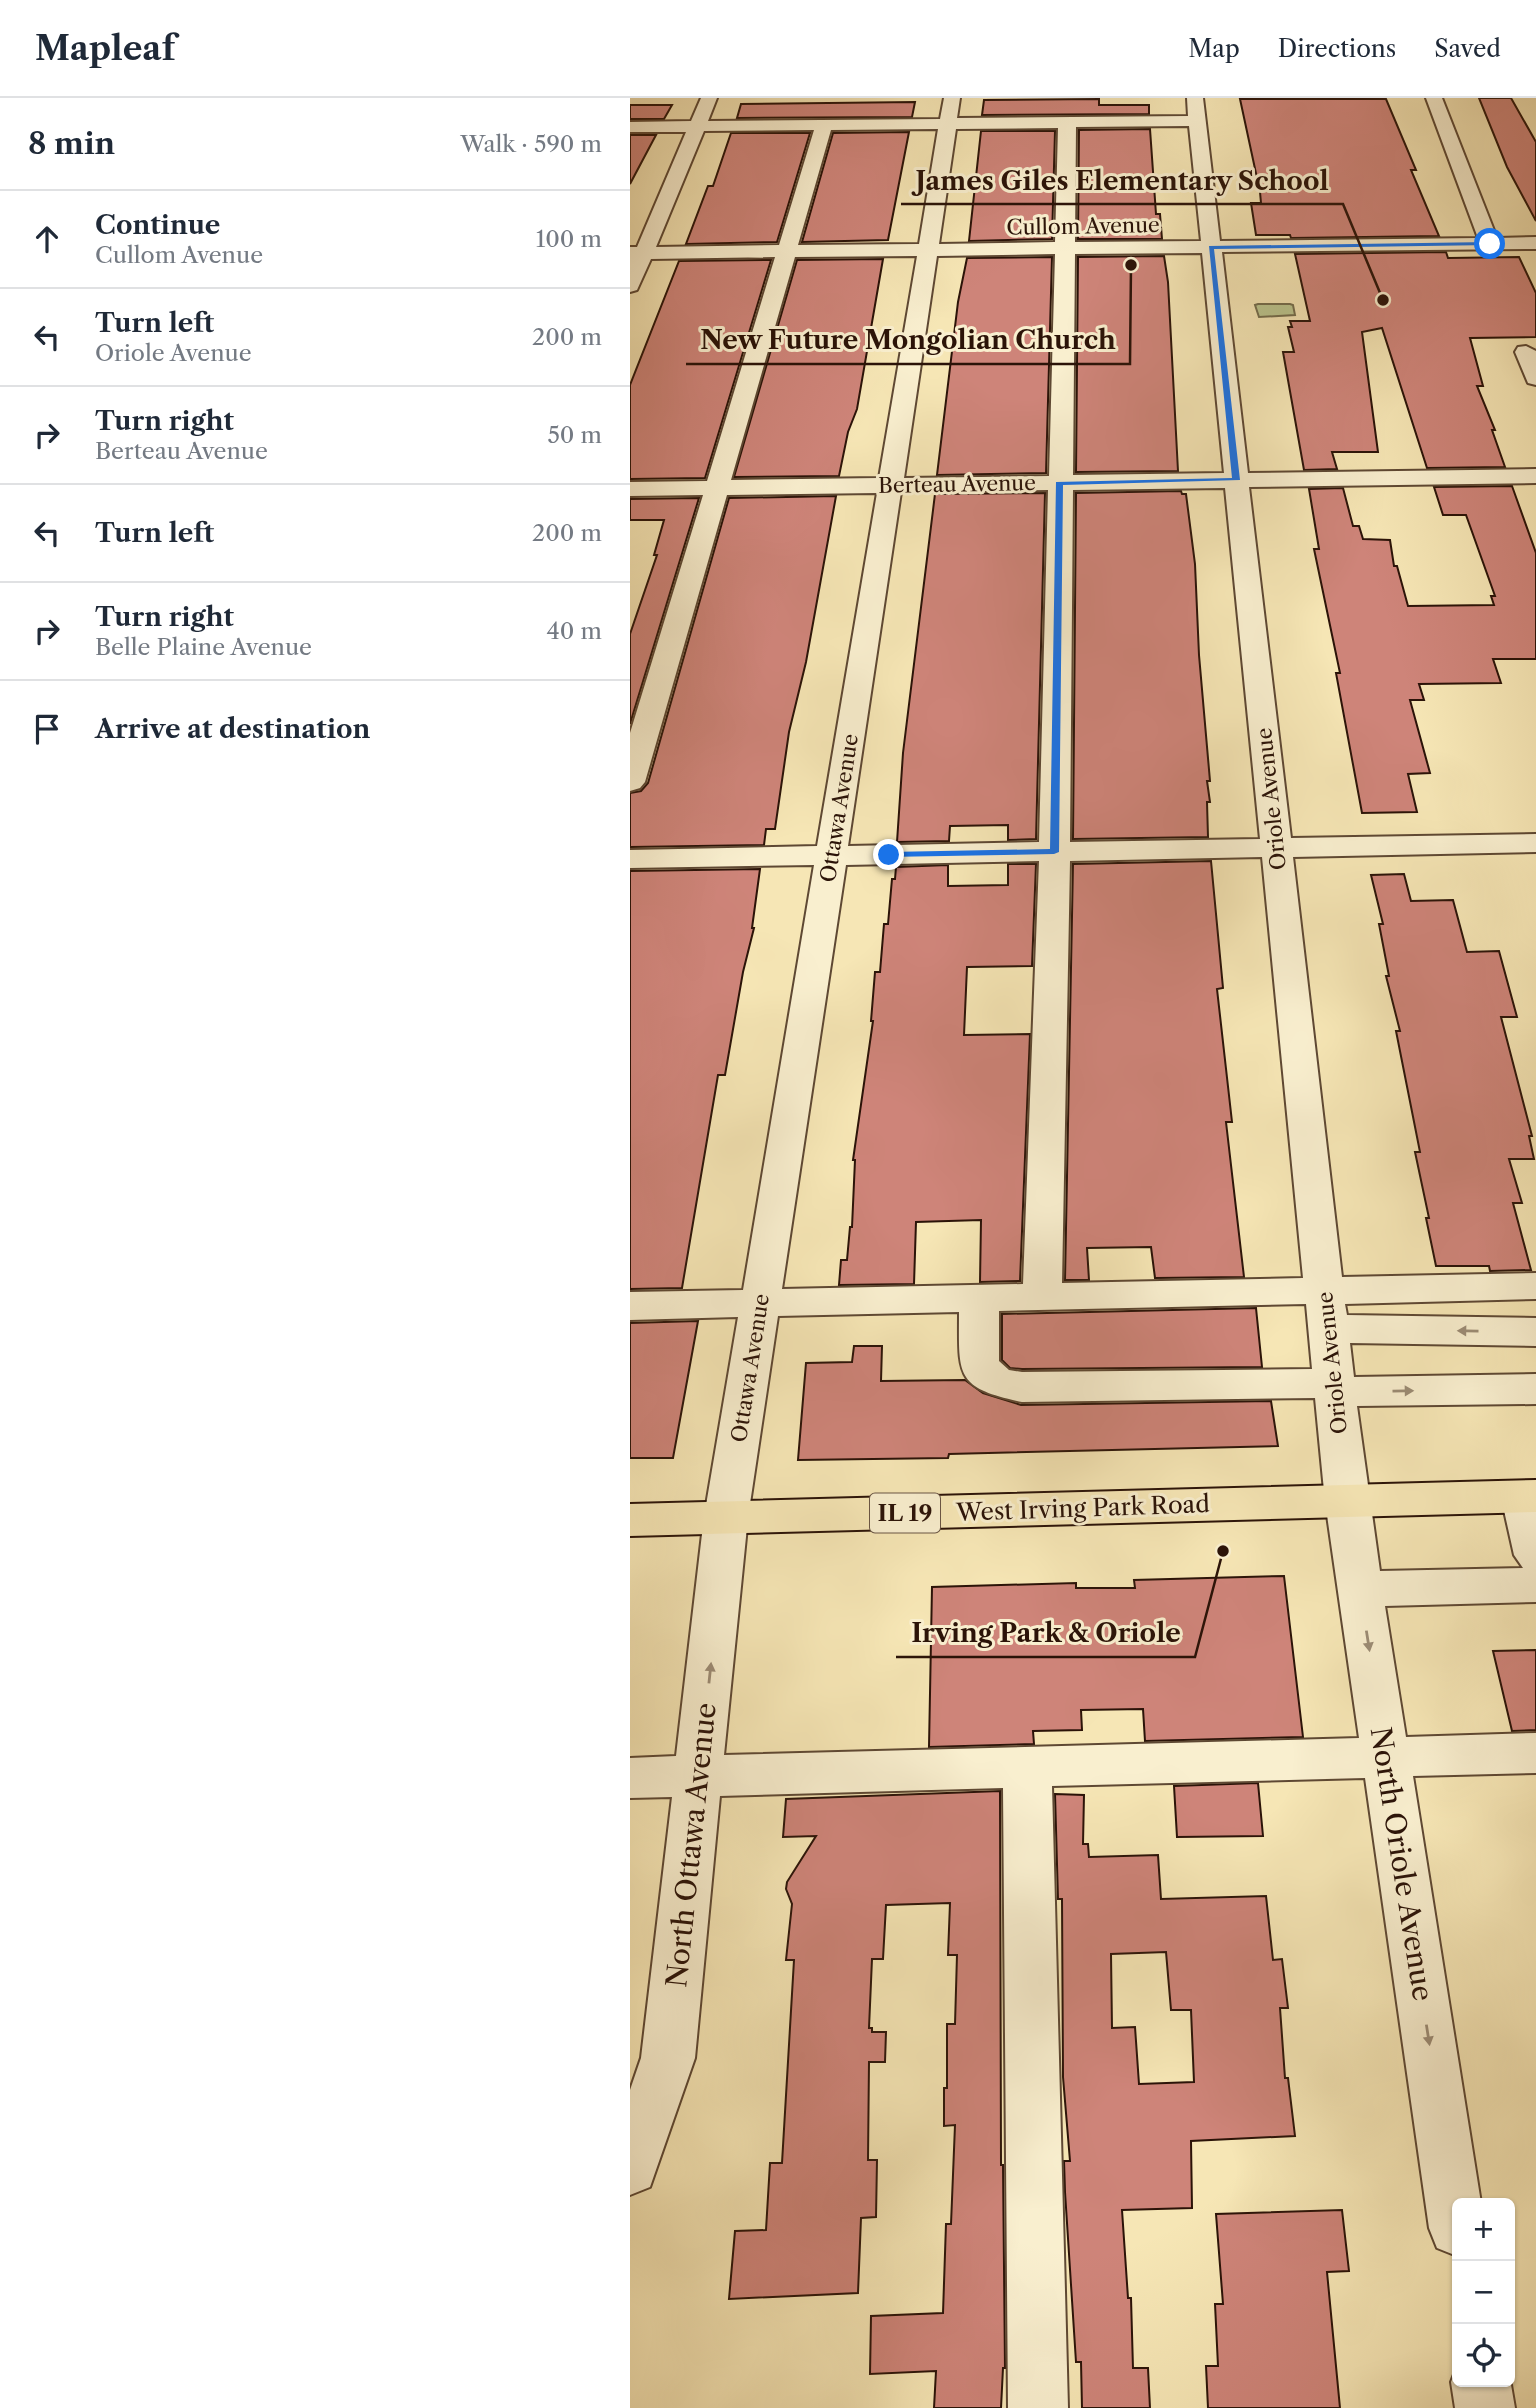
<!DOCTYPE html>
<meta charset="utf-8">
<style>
body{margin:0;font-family:"Libre Caslon Text",serif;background:#f6f6f7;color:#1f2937}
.controls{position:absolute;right:21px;bottom:21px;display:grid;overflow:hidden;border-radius:10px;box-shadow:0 2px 5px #0004}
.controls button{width:63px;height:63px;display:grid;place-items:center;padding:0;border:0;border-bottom:2px solid #e0e1e3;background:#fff;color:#1f2937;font:35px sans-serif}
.stop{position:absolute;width:21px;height:21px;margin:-16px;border:5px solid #1a73e8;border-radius:50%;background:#fff}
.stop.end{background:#1a73e8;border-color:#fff;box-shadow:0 2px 7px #0008}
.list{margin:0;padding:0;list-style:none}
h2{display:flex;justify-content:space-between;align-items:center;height:91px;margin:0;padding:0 28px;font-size:30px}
h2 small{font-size:23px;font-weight:400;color:#747a83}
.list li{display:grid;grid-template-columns:46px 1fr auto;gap:21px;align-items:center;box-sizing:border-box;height:98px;padding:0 28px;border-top:2px solid #e0e1e3}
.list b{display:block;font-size:26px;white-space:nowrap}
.list p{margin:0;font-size:23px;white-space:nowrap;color:#747a83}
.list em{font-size:23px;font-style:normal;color:#747a83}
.icon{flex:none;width:38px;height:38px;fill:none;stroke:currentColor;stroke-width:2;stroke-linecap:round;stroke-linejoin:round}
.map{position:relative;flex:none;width:906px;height:2310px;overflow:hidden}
header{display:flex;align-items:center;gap:42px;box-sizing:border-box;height:98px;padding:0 35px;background:#fff;border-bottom:2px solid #e0e1e3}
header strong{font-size:33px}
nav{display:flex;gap:38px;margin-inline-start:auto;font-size:24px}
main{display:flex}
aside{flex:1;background:#fff}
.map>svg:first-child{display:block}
</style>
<header>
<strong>Mapleaf</strong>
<nav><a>Map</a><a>Directions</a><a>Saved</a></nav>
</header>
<main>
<aside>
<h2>8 min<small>Walk · 590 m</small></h2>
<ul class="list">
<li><svg class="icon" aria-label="ahead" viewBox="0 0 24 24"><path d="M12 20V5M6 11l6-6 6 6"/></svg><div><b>Continue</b><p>Cullom Avenue</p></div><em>100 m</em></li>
<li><svg class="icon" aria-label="left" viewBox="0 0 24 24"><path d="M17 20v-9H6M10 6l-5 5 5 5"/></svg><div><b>Turn left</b><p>Oriole Avenue</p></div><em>200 m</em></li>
<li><svg class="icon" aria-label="right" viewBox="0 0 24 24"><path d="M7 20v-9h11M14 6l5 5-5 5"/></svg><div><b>Turn right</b><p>Berteau Avenue</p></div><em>50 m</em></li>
<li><svg class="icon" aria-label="left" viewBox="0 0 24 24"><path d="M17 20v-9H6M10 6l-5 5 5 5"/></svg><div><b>Turn left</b></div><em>200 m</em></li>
<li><svg class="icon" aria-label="right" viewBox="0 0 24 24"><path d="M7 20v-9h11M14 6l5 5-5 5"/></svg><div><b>Turn right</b><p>Belle Plaine Avenue</p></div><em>40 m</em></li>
<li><svg class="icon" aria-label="arrive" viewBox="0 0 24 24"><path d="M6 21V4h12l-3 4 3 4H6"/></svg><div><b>Arrive at destination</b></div></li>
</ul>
</aside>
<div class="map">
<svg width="906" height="2310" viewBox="0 0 906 2310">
<rect width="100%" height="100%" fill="#f6e6b5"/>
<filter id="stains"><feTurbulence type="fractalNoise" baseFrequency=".00286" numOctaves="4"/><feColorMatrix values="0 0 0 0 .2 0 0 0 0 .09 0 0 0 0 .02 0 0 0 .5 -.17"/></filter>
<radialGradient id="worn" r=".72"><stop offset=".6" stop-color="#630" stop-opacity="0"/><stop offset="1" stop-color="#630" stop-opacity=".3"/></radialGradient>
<path fill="#bbc58e" stroke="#736c4b" stroke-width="2" d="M628,206H660L663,207L665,217L629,219L625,207Z"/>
<path fill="#ce8479" stroke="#2b1308" stroke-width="2" fill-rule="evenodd" d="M849,0H881L906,44V123L877,69Z
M469,1V7H519V16L352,17L354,2Z
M610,1H756L786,72H781L809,138L661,140L660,137H626L621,105H631L630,94Z
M285,4L282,19L107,20L111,6Z
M0,7H42L34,21H0Z
M520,31L526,116H530L532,141H448L449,32Z
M351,33H425L422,141L339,143Z
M279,34L258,142L172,144L203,35Z
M101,35H180L147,144L56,146L78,88H83Z
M0,37H26L0,86Z
M816,154L818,160L889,159L906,195V239L840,240L853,288H847L865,332H862L875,369L797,370L752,230L732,234L748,354H702L707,371L674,372L653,254H664L658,229H662L660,223H680L665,156Z
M534,158L538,184L548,373L446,374L448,159Z
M422,159L416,375L307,377L328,204L337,160Z
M253,161L227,311L218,334L209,378L104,379L167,162Z
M141,162L75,380L0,381V287L49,163Z
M882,388L906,455V561H863L871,585L789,586L794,602H780L800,675L778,676L787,714L732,715L706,575H710L684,451H689L679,391L713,390L723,428H729L733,441L760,442L764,468H767L778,508L864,507L861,498H865L836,417H813L804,389Z
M551,393L552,396H556L565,466L569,557L580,683H577L580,704H577L578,739L443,741L446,395Z
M415,395L406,741L378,742V727L320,728L319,743L267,744L273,655L305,396Z
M206,398L176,564L159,634L145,731H136L134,747L0,749V695L11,693L18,685L99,400Z
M69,400L0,626V536L27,457H24L34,422H0V401Z
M581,763L593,890L587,891L602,1024H596L614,1179L525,1180L521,1149L457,1150L459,1182H435L443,766Z
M378,766H406L402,868L337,869L334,937L400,936L390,1183L350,1184L351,1122L286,1124L284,1186L209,1187L211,1162H217L220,1129H222L225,1062H223L243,923H241L245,874H250L254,826H258L262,781H265L266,769L318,767V788L378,787Z
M130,771L122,830H124L113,874L95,977H88L52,1190L0,1191V773Z
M774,776L781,803L823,802L837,854L869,853L887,919H871L902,1038H899L904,1061H879L892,1105H883L901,1172L860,1173L859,1168H806L796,1120H799L785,1054H790L766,933H770L756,878H759L749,826H753L741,777Z
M626,1210L632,1269L392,1271L380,1270L372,1262V1216Z
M68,1223L43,1360H0V1225Z
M224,1248H252L251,1283L335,1282L353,1295L391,1307L641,1303L648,1348L319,1356L318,1360L168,1362L176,1265L222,1264Z
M654,1478L673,1639L515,1643L513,1611L451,1612L452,1632L403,1633L404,1646L299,1649L302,1489L446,1485V1490H505L504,1482Z
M906,1552V1632L882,1633L863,1553Z
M628,1685L633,1738L547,1739L544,1688Z
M370,1693L371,2067H373L375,2270H373L371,2310H304L306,2273L240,2276L241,2218L313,2215L316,2126H321L325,2027L314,2028V1990H317V1926H325L327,1857H318L320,1805L256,1807L253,1861H242L239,1930H242V1934H256L255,1964H239L238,2062H247L246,2119L231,2120L228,2195L99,2201L105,2133L136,2132L140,2065H152L164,1862H156L162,1806L156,1791L157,1784L186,1738L153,1739L156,1701Z
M425,1696L454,1697L453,1746H458L459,1759L528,1757L531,1801L636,1798L643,1862L652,1861L658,1910H650L655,1980H658L665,2038L561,2043L562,2110L492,2112L498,2200H501L503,2270H518L520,2310H452L451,2264H446L435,2094L434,2063H440L433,1979L432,1801H428ZM536,1854L541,1912H561L564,1984L509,1986L505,1929L482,1930L481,1856Z
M712,2112L719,2173L697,2174L710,2310H578L576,2268H588L585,2206H593L586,2116Z"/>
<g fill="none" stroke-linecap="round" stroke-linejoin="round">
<defs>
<path id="minor" d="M71,0H87L78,23L310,21L314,0H330L327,20L558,18L557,0H573L590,143L848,140L796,0H812L867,140L906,139V151L592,154L618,375L906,371V385L619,389L661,740L906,736V754L663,759L712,1179L906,1175V1201L715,1206L717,1217L906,1220V1248L720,1245L724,1279L906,1276V1306L727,1308L750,1473L893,1470L884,1457L871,1399L878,1388L893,1383L906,1387V1504L755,1508L776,1639L906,1635V1675L783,1678L851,2105H827V2158L807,2150L799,2130L735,1680L422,1688L438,2310H378L373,1690L90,1698L65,1960L20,2089L0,2097V1992L11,1960L42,1699L0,1700V1660L46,1658L74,1419L108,1219L0,1222V1194L113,1192L184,767L0,770V752L187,748L247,395L97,397L15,684L10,690L0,693V635L73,397L0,398V384L77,383L145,159L21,161L7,192L0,194V149H7L56,34H0V24L61,23ZM559,28L571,143L445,144L446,29ZM428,30L425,144L309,146L326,31ZM308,31L289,146L168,147L201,32ZM184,32L149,147L26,149L74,33ZM572,155L594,375L443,377L445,156ZM425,156L419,378L274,380L307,158ZM287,158L249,380L101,382L165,159ZM595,390L630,741L440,744L443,392ZM418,392L409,744L218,748L271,394ZM632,759L673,1180L432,1185L440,763ZM409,763L393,1186L152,1191L216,767ZM676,1206L682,1271L392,1274L379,1272L369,1263V1213ZM329,1214C329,1277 324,1290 392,1304L685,1300L695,1403L729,1640L94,1657L118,1419L148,1218Z
M896,248L906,253V287L898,285L885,254L888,249Z
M827,2269V2284H880V2281L885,2310H825L821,2284Z"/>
<path id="major" d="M906,1382V1414L0,1438V1406Z"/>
</defs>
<use href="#minor" stroke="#5e4833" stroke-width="4"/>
<use href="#major" stroke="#2b1308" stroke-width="4"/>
<use href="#minor" fill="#f9efcf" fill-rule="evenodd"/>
<use href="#major" fill="#f6e6b5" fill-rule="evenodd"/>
</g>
<defs><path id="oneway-solid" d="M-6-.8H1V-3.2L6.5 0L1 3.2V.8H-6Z" transform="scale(1.75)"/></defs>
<g fill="#9c8c75">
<use href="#oneway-solid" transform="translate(838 1233) rotate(-179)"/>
<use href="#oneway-solid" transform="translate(773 1293) rotate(-1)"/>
<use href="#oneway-solid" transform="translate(738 1543) rotate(81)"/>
<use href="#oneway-solid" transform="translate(80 1575) rotate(-84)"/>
<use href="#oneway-solid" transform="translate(798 1937) rotate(81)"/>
</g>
<path fill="#1a73e8" d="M860,144L862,147L584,151L610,382L433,387L429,754L424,756L256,759L254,757L259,754L420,751L426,384L602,380L579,148Z"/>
<g text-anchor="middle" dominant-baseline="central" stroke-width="6" stroke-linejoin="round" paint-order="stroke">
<g font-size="21" fill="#2b1308" stroke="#f9efcf">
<text transform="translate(453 128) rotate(-1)">Cullom Avenue</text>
<text transform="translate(327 386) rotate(-1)">Berteau Avenue</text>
<text transform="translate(641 701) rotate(-96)">Oriole Avenue</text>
<text transform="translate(209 710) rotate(-81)">Ottawa Avenue</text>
<text transform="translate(702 1265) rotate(-96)">Oriole Avenue</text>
<text transform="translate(120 1270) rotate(-81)">Ottawa Avenue</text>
</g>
<rect fill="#f9efcf" stroke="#695544" stroke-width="2" x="240" y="1395.5" width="70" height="39" rx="5"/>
<g font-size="23" font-weight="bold" fill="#2b1308">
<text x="275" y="1415">IL 19</text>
</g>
<g font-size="24" fill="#2b1308" stroke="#f9efcf">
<text transform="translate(453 1410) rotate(-2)">West Irving Park Road</text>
</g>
<g font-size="28" fill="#2b1308" stroke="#f9efcf">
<text transform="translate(61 1747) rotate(-84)">North Ottawa Avenue</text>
<text transform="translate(772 1766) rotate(81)">North Oriole Avenue</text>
</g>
</g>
<path fill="none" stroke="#2b1308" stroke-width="2.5" d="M753 202L713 106H271M501 167L500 266H56M593 1453L565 1559H266"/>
<g fill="#2b1308" stroke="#f9efcf" stroke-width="2.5">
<circle cx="753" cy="202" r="7"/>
<circle cx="501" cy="167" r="7"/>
<circle cx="593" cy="1453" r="7"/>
</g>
<g font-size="26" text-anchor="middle" font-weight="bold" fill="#2b1308" stroke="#f9efcf" stroke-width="6" stroke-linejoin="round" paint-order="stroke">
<text x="492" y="92">James Giles Elementary School</text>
<text x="278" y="251">New Future Mongolian Church</text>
<text x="416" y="1544">Irving Park &amp; Oriole</text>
</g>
<rect width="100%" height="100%" filter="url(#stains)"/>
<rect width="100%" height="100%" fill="url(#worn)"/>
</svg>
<div class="controls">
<button>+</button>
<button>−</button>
<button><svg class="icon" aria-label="locate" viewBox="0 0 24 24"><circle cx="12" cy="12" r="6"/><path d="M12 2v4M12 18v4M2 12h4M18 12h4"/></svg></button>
</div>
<div class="stop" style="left:860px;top:146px"></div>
<div class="stop end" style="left:259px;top:757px"></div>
</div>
</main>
